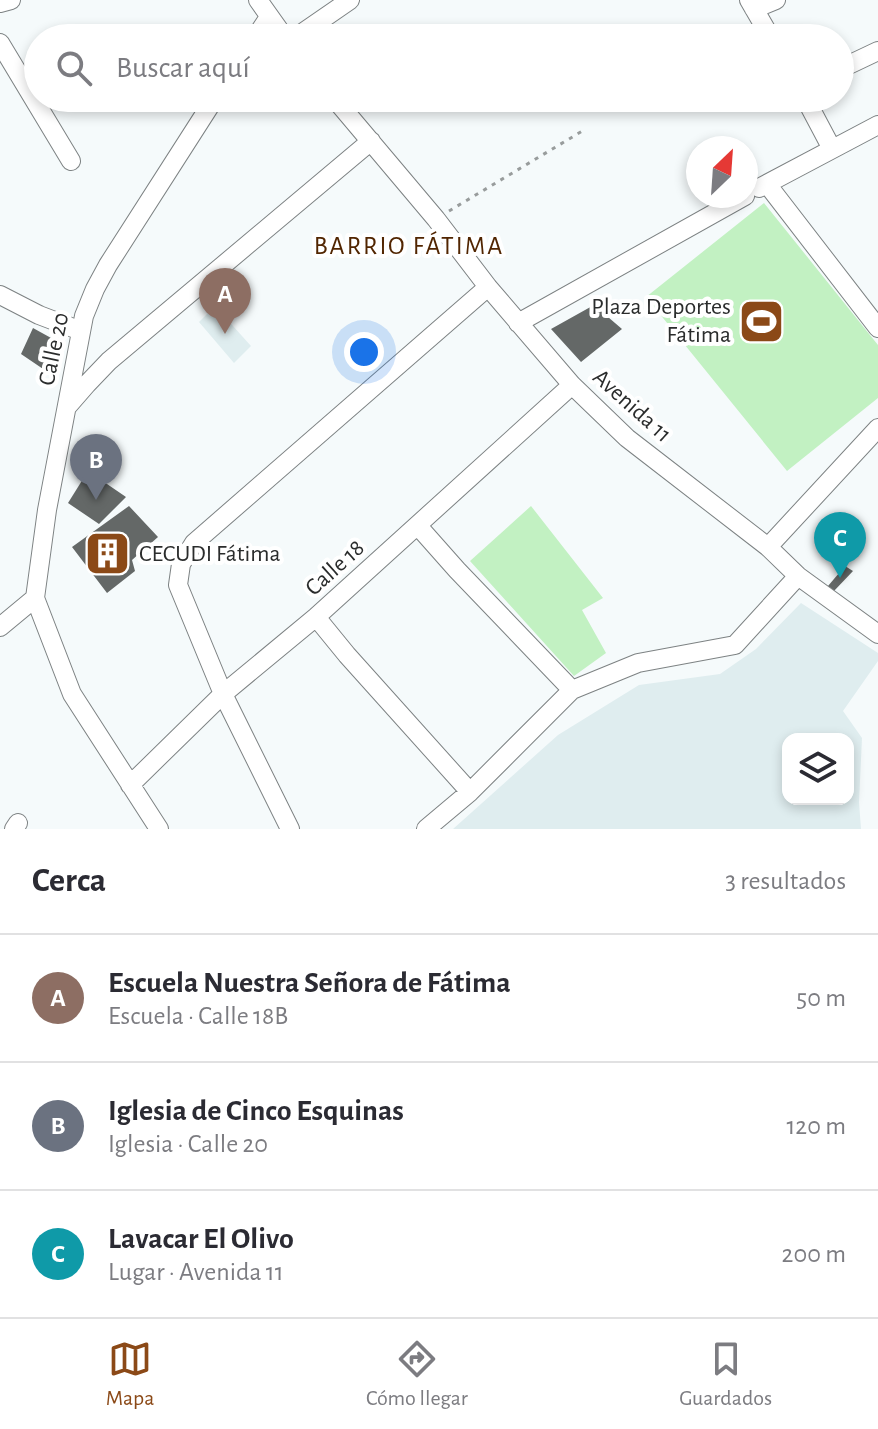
<!DOCTYPE html>
<html lang="es">
<meta charset="utf-8">
<style>
body{margin:0;font-family:"Alegreya Sans",sans-serif;background:#f7f7f7;color:#2b2b33}
.controls{position:absolute;right:24px;bottom:24px;display:grid;overflow:hidden;border-radius:16px;box-shadow:0 4px 12px #0003}
.controls button{width:72px;height:72px;display:grid;place-items:center;padding:0;border:0;border-bottom:2px solid #e1e1e2;background:#fff;color:#2b2b33;font:40px sans-serif}
.compass{position:absolute;left:686px;top:136px;width:72px;height:72px;border-radius:50%;background:#fff;box-shadow:0 4px 12px #0003;rotate:25deg}
.you{position:absolute;left:364px;top:352px;width:28px;height:28px;margin:-20px;border:6px solid #fff;border-radius:50%;background:#1a73e8;box-shadow:0 0 0 12px #1a73e833}
.badge{display:grid;place-items:center;width:52px;height:52px;border-radius:50%;background:#8b4917;color:#fff;font-size:26px;font-weight:700}
.pin{position:absolute;translate:-50% -66px;filter:drop-shadow(0 2px 4px #0008)}
.pin::after{content:'';position:absolute;top:42px;width:28px;height:24px;background:inherit;clip-path:polygon(0 0,100% 0,50% 100%)}
.list{margin:0;padding:0;list-style:none}
h2{display:flex;justify-content:space-between;align-items:center;height:104px;margin:0;padding:0 32px;font-size:34px}
h2 small{font-size:26px;font-weight:400;color:#7c7c81}
.list li{display:grid;grid-template-columns:52px 1fr auto;gap:24px;align-items:center;box-sizing:border-box;height:128px;padding:0 32px;border-top:2px solid #e1e1e2}
.list b{display:block;font-size:30px;white-space:nowrap}
.list p{margin:0;font-size:26px;white-space:nowrap;color:#7c7c81}
.list em{font-size:26px;font-style:normal;color:#7c7c81}
.icon{flex:none;width:44px;height:44px;fill:none;stroke:currentColor;stroke-width:2;stroke-linecap:round;stroke-linejoin:round}
.map{position:relative;flex:none;width:878px;height:829px;overflow:hidden}
.search{position:absolute;background:#fff;box-shadow:0 4px 12px #0003;left:24px;right:24px;top:24px;height:88px;display:flex;align-items:center;gap:20px;box-sizing:border-box;padding:0 28px;border-radius:44px;color:#7c7c81;font-size:30px}
.sheet{height:488px;background:#fff}
nav{display:flex;justify-content:space-around;align-items:center;box-sizing:border-box;height:112px;border-top:2px solid #e1e1e2;background:#fff;font-size:22px;color:#7c7c81}
nav a{display:grid;justify-items:center;gap:4px}
nav .on{color:#8b4917}
.map>svg:first-child{display:block}
</style>
<div class="map">
<svg width="878" height="829" viewBox="0 0 878 829">
<rect width="100%" height="100%" fill="#f5fafb"/>
<path fill="#dfedef" fill-rule="evenodd" d="M215,306L251,346L234,363L199,322Z
M801,603L878,653V661L843,711L862,738L859,802L861,829H453L558,735L639,685L720,674L756,649ZM788,739H848V799H788Z"/>
<path fill="#c2f1c2" d="M764,203L878,345V398L787,471L646,297Z
M531,506L603,598L582,610L606,653L574,676L470,561Z"/>
<path fill="#646867" d="M594,305L622,329L581,362L551,329Z
M33,328L62,344L49,373L21,354Z
M88,471L126,497L99,524L68,503Z
M129,506L158,537L132,560L135,571L107,593L72,547Z
M845,566L853,571L834,591L828,586Z"/>
<g fill="none" stroke-linecap="round" stroke-linejoin="round">
<defs>
<path id="minor" d="M258,0L285,38
M749,0L771,38
M0,3L11,0
M754,9L776,0
M255,38L269,17
M295,38L350,0
M0,43L71,161
M840,69L878,51
M334,98L436,219L488,287L572,385L627,438L768,547L798,576L878,634
M805,98L832,149
M767,184L878,328
M759,188L878,125
M0,295L39,315L81,331
M518,323L745,196
M67,407L87,384L109,361L371,141
M418,526L457,570L572,690
M768,547L878,428
M35,598L72,694L159,829
M316,617L347,655L470,792
M0,627L35,598L47,510L84,316L95,289L108,265L215,98
M130,785L223,694L316,617L572,385
M14,829L18,823
M290,829L223,694L178,585L181,564L194,543L488,287
M426,829L470,792L572,690L638,663L735,645L798,576"/>
</defs>
<use href="#minor" stroke="#7d8283" stroke-width="20"/>
<path stroke="#989c9c" stroke-width="3" stroke-dasharray="4 6" stroke-linecap="butt" d="M449,211L584,130"/>
<use href="#minor" stroke="#fff" stroke-width="18"/>
</g>
<defs>
<symbol id="stadium-square" viewBox="-11 -11 22 22"><rect x="-9" y="-9" width="18" height="18" rx="4" fill="#8b4917" stroke="#fff"/><path d="M0-5a6.5 5 0 1 0 0 10a6.5 5 0 1 0 0-10ZM-3.5-1.8h7v3.6h-7Z" fill="#fff"/></symbol>
<symbol id="building-square" viewBox="-11 -11 22 22"><rect x="-9" y="-9" width="18" height="18" rx="4" fill="#8b4917" stroke="#fff"/><path d="M-4-6H4V6H1V3H-1V6H-4ZM-2.5-4.3h1.7v1.8h-1.7ZM.8-4.3h1.7v1.8H.8ZM-2.5-1h1.7V.8h-1.7ZM.8-1h1.7V.8H.8Z" fill="#fff"/></symbol>
</defs>
<g fill-rule="evenodd">
<use href="#stadium-square" x="736" y="296" width="51" height="51"/>
<use href="#building-square" x="82" y="528" width="51" height="51"/>
</g>
<g text-anchor="middle" dominant-baseline="central" stroke-width="8" stroke-linejoin="round" paint-order="stroke">
<g font-size="24" fill="#2a2c2c" stroke="#fff" text-anchor="end">
<text x="731" y="307">Plaza Deportes<tspan x="731" dy="28">Fátima</tspan></text>
<text x="139" y="554" text-anchor="start">CECUDI Fátima</text>
</g>
<g font-size="24" fill="#2a2c2c" stroke="#fff">
<text transform="translate(54 349) rotate(-78)">Calle 20</text>
<text transform="translate(632 406) rotate(42)">Avenida 11</text>
<text transform="translate(335 568) rotate(-42)">Calle 18</text>
</g>
<g font-size="26" letter-spacing="2" fill="#512501" stroke="#fff">
<text x="409" y="246">BARRIO FÁTIMA</text>
</g>
</g>
</svg>
<div class="controls">
<button><svg class="icon" aria-label="layers" viewBox="0 0 24 24"><path d="M12 4l9 5-9 5-9-5zM3 14l9 5 9-5"/></svg></button>
</div>
<svg class="compass" viewBox="-18 -18 36 36"><path d="M0-13l5 13h-10z" fill="#e53935"/><path d="M0 13l5-13h-10z" fill="#7c7c81"/></svg>
<div class="you"></div>
<div class="pin badge" style="left:225px;top:334px;background:#8d6e63">A</div>
<div class="pin badge" style="left:96px;top:500px;background:#6b7280">B</div>
<div class="pin badge" style="left:840px;top:578px;background:#0f9aa8">C</div>
<div class="search"><svg class="icon" aria-label="search" viewBox="0 0 24 24"><circle cx="10" cy="10" r="6"/><path d="M15 15l6 6"/></svg>Buscar aquí</div>
</div>
<section class="sheet">
<h2>Cerca<small>3 resultados</small></h2>
<ul class="list">
<li><span class="badge" style="background:#8d6e63">A</span><div><b>Escuela Nuestra Señora de Fátima</b><p>Escuela · Calle 18B</p></div><em>50 m</em></li>
<li><span class="badge" style="background:#6b7280">B</span><div><b>Iglesia de Cinco Esquinas</b><p>Iglesia · Calle 20</p></div><em>120 m</em></li>
<li><span class="badge" style="background:#0f9aa8">C</span><div><b>Lavacar El Olivo</b><p>Lugar · Avenida 11</p></div><em>200 m</em></li>
</ul>
</section>
<nav>
<a class="on"><svg class="icon" aria-label="map" viewBox="0 0 24 24"><path d="M3 6l6-2 6 2 6-2v14l-6 2-6-2-6 2zM9 4v14M15 6v14"/></svg>Mapa</a>
<a><svg class="icon" aria-label="directions" viewBox="0 0 24 24"><path d="M12 3l9 9-9 9-9-9zM9 14v-3h6M13 9l2 2-2 2"/></svg>Cómo llegar</a>
<a><svg class="icon" aria-label="saved" viewBox="0 0 24 24"><path d="M7 4h10v16l-5-4-5 4z"/></svg>Guardados</a>
</nav>
